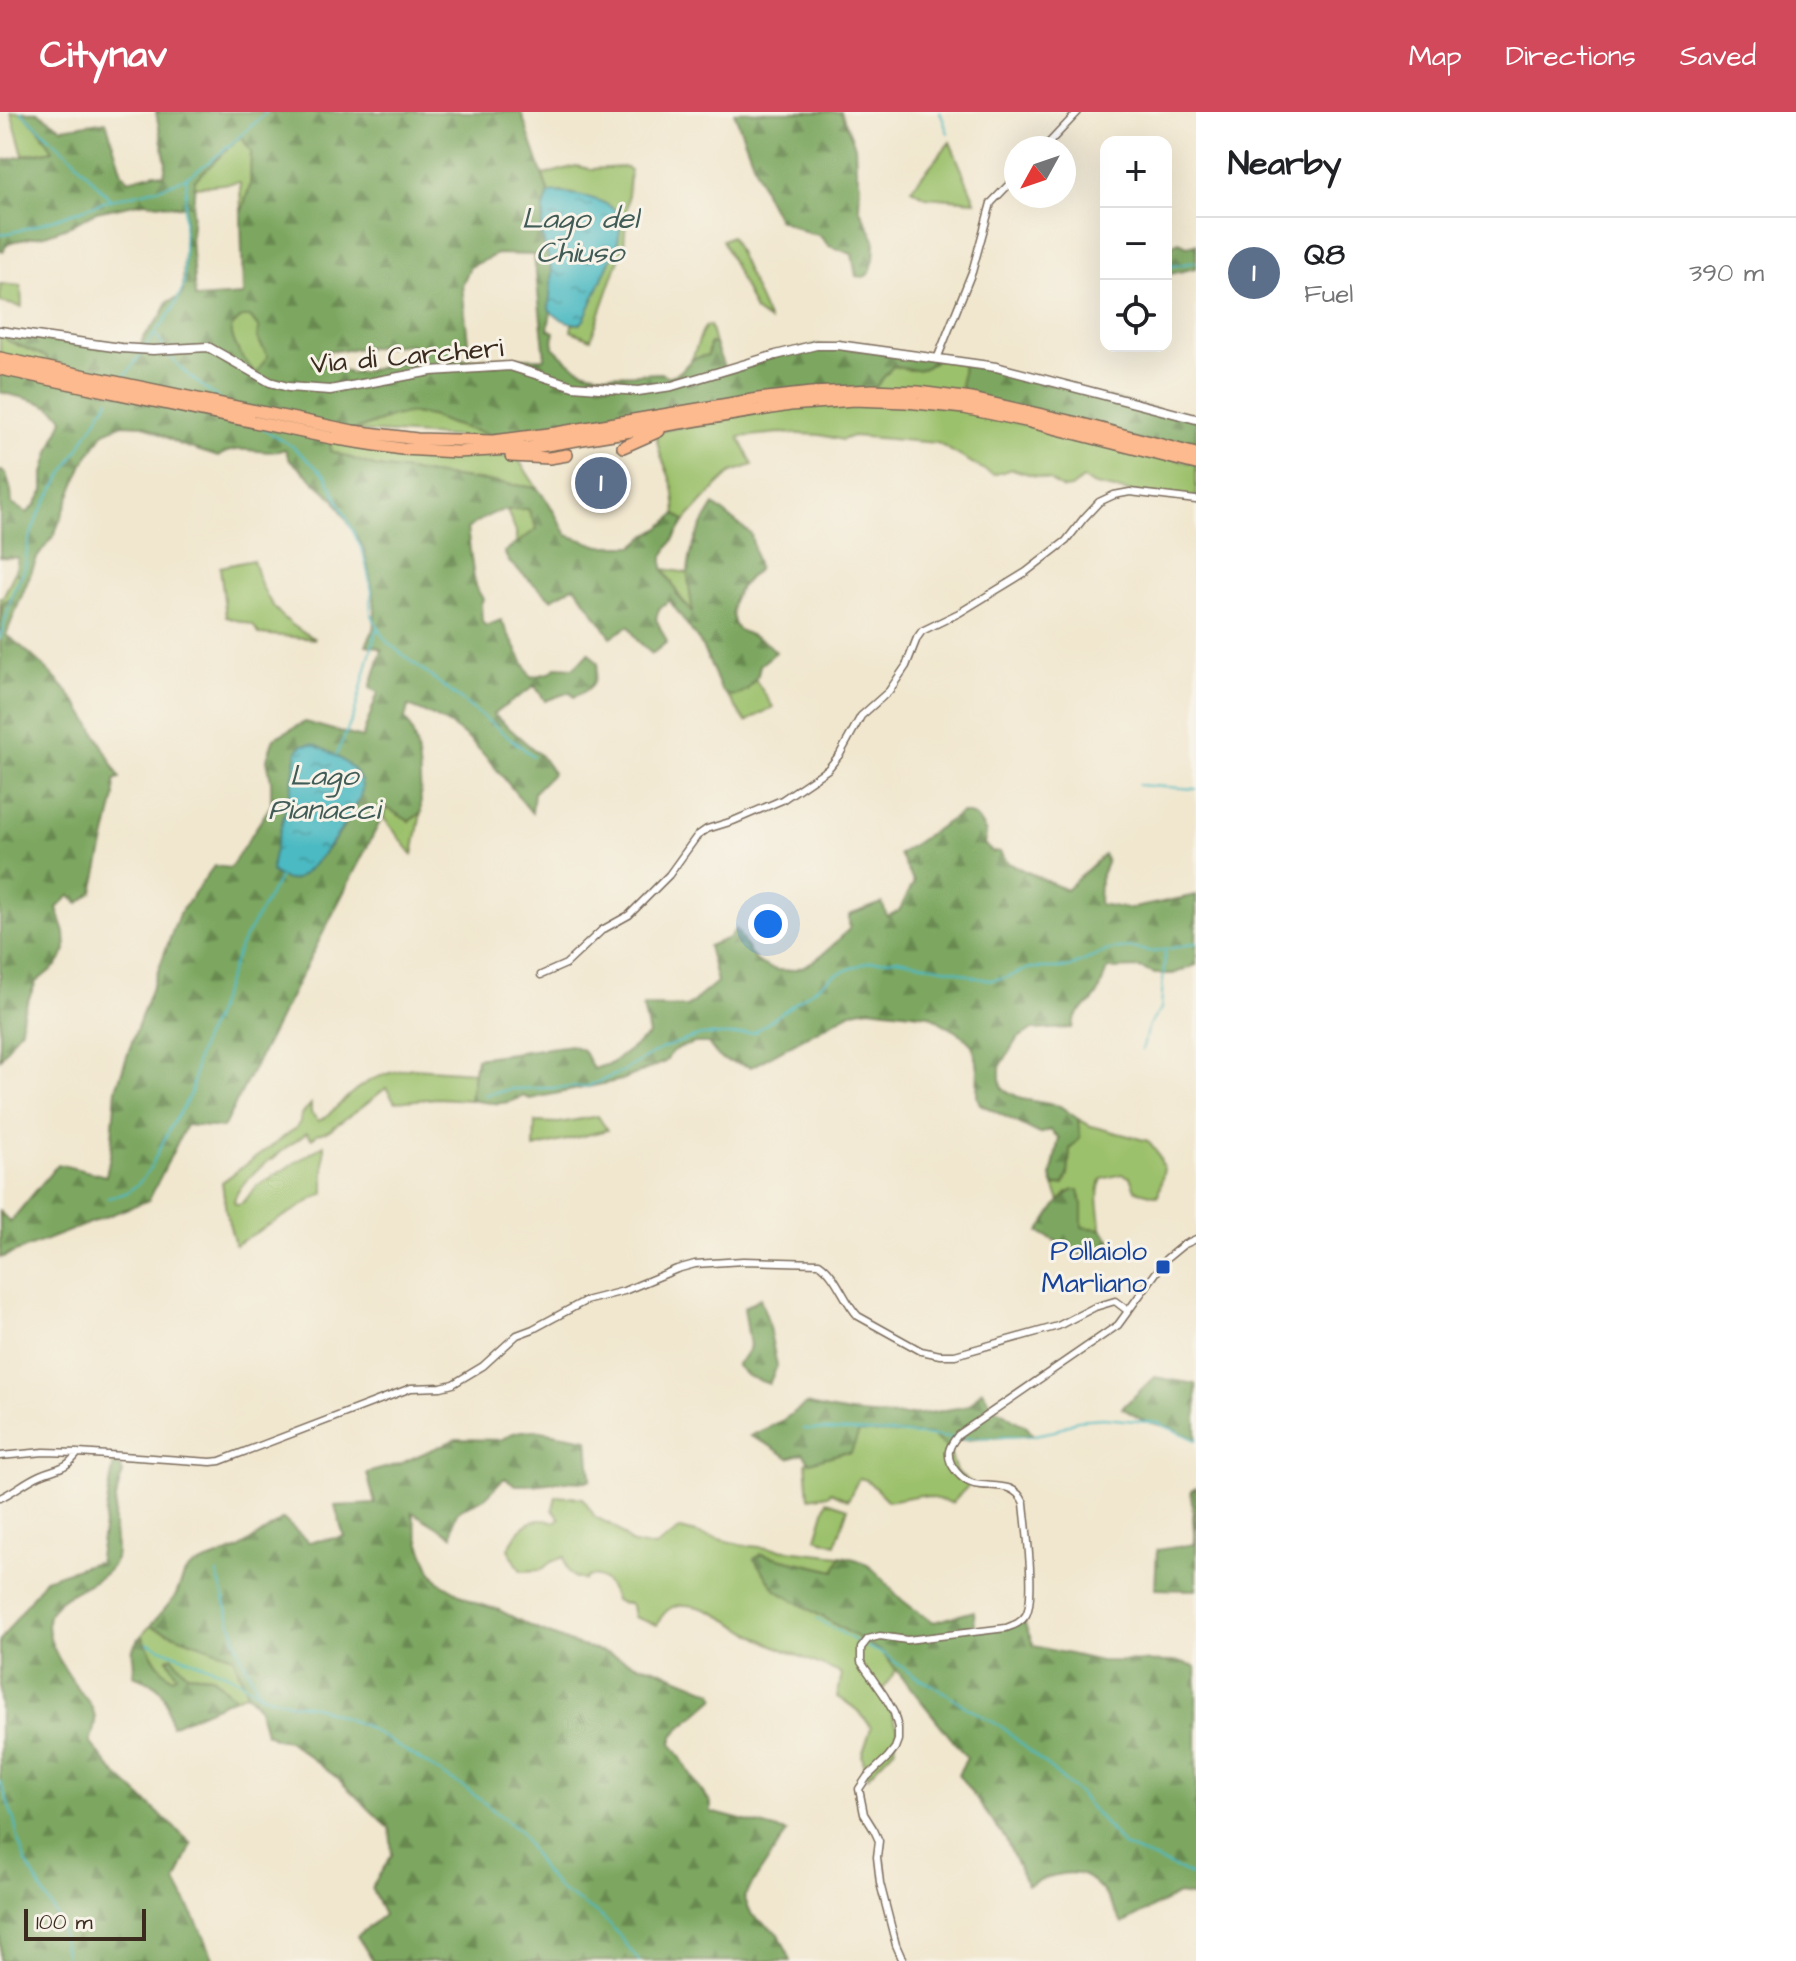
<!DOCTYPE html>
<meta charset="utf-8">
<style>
body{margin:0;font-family:"Architects Daughter",sans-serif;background:#f2f2f2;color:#202124}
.controls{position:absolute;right:24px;top:24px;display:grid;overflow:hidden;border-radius:16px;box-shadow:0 8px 32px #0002}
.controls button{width:72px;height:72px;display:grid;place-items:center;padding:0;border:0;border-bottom:2px solid #e0e0e0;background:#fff;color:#202124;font:40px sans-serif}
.compass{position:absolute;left:1004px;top:24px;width:72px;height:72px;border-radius:50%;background:#fff;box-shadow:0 8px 32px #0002;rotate:230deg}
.scale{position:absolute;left:24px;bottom:20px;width:122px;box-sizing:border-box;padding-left:8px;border:4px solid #3b2a1e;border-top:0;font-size:22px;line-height:28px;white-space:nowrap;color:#3b2a1e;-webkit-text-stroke:6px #f7f3e8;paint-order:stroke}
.you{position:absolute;left:768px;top:812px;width:28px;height:28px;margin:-20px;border:6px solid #fff;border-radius:50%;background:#1a73e8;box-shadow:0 0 0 12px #1a73e833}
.badge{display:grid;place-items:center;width:52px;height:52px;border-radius:50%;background:#d1495b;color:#fff;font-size:26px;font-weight:700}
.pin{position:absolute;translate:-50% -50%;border:4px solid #fff;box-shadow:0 2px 8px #0006}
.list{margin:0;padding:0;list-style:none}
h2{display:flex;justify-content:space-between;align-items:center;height:104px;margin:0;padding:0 32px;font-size:34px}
h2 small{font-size:26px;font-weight:400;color:#757577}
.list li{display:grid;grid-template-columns:52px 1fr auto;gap:24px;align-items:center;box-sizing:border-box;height:112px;padding:0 32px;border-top:2px solid #e0e0e0}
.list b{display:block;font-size:30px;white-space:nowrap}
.list p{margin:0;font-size:26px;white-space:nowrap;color:#757577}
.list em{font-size:26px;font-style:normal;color:#757577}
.icon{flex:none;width:44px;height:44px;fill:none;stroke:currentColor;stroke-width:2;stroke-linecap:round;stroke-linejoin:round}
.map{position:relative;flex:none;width:1196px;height:1849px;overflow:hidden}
header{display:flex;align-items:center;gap:48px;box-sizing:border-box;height:112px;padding:0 40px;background:#d1495b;color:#fff}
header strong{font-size:38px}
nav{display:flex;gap:44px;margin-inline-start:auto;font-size:28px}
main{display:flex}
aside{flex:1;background:#fff}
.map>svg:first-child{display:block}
</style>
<header>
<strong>Citynav</strong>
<nav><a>Map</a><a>Directions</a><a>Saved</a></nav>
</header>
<main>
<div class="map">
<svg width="1196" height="1849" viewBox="0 0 1196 1849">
<defs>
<pattern id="forest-firs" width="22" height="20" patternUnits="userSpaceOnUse" patternTransform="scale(2)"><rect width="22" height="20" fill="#7da760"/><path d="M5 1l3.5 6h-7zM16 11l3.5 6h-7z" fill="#68884f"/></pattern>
<pattern id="water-ripples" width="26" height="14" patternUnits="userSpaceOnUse" patternTransform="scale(2)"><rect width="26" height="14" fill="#4cbac2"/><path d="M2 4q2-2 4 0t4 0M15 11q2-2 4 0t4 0" fill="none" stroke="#40979d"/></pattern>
</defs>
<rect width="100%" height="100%" fill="#f7f3e8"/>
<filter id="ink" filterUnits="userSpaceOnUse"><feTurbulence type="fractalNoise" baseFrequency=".0125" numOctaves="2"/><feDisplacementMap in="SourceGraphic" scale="16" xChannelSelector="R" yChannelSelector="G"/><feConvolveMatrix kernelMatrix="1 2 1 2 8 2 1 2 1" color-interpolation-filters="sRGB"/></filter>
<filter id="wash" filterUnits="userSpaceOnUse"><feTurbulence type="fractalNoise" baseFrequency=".006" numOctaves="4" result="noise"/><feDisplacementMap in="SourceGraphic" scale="32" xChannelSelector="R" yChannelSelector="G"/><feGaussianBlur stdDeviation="1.8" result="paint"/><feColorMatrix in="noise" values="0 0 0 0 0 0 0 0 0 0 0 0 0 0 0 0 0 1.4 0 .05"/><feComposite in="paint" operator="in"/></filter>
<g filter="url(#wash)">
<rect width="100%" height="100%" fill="#f1e7cf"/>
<path fill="#9cc16c" stroke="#6c7645" stroke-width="2" d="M11,0H21L38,16L54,38L23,43Z
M241,24L251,40L250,74L241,101L240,70L194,75L195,67Z
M950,30L975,89L926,85L911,77Z
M576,54L590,57L624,55L630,58L624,133L591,227L571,219L572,212H580L584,208L618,130L606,92C589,87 566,76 549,82L543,63Z
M731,124L769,209L755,199L722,128Z
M0,172L21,174L22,195L0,190Z
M242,205H250L259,216L257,226L268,244L256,262C245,249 232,233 231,216Z
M710,213L715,232L710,231L709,243L692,247L702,220L706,214Z
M0,221L8,229L46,245L52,257L0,246Z
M937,247L963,251L961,272L963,286L873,278L893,254L909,258Z
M936,292L1196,352V388L1130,380L1095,373L1083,367L1071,376L1063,377L1049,368L1012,357L993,363L937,331L853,324L842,328L820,323L780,321L739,325L753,353L732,360L715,376L685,409L676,402C675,394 675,385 673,376C668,357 657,341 656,320L790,293Z
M411,301L431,304L451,312L504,327L353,319L393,304Z
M331,326L420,338L445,345L516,344L537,376L377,355L330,339Z
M506,396H528L537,417L516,432V420Z
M253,448C263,487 278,508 315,527L259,522L253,513L226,505L220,455Z
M664,457L688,461L693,501C680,488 673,473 664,457Z
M15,460L21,464L10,488L3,490L0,515V485H3Z
M755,567L773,595L746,610L727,583C740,585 747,577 755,567Z
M387,696L409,709L421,701L413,743L383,705Z
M413,956L474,960L470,988L437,986L395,990L386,976L363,994L328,1019L317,1022L312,1027L307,1021C288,1035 237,1067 234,1090L236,1092C246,1093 249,1080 257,1074L324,1033V1081L235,1133L226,1100L222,1070L296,1016L300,1010L301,1003L311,992V1001L319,1009C329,1003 335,997 343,989C365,967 384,961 413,956Z
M598,1004L607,1018L534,1036L535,1010L559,1011Z
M1078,1007L1091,1014L1148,1029L1158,1042L1164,1057L1158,1084L1135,1078L1130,1065L1122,1062L1102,1067C1094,1084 1101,1099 1101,1117L1082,1116L1081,1085L1068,1080L1060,1089L1054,1074L1064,1072L1068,1063L1070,1037L1080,1026Z
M858,1320L931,1323L949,1337L956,1360L971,1371L952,1391L921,1383L888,1389L867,1368L859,1366L848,1388L831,1380L828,1383L809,1386L806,1350L841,1341Z
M556,1384L583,1386L595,1405L614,1414L632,1432L655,1435L681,1417L742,1433L841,1444L835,1459L761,1442L776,1478L882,1540L896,1558L882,1579L898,1616L895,1636L867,1665L862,1643L871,1616C863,1601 851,1592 837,1585L842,1562C815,1550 787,1540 761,1527C739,1516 711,1494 686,1493C671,1492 663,1500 657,1513L634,1505L632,1494L629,1491H622L615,1488C610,1474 603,1461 587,1465L585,1468C570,1467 566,1459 564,1445L551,1450L541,1458L521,1459L508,1437C520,1415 528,1403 555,1410L560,1406L553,1398Z
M827,1389L848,1396L836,1432L816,1426Z
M150,1514L233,1544L247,1581L235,1586L211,1564L187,1562L174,1547L168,1548L178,1563L173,1566C157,1557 150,1539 142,1523Z"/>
<path fill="url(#forest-firs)" stroke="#5c683f" stroke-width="2" fill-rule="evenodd" d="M21,0H37L62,16L106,9L122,61L128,68L155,61L164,63L166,51L156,0H521L549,82L543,99L544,105L540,120L547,140L552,160L549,197L551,199L548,217L554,220L553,235C561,243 568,250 578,256C599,267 638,261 661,261L668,265L680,260L692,247L708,243L710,231L715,232L725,258L816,233L937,247C921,262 914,259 893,254L873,278L834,279L504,327L451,312L431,304L411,301L393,304L353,319L52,257L46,245L8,229L0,221L140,237C141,233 142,228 145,224C152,213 165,204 167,190L180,185L183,179L185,95L144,90L96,100L70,114L45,123L11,130L5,135L4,139L0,138V49L53,38L38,16ZM241,24L251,40L250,74L241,101L243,183L195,186L191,125L195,68ZM497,142L534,143L545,246L452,247L468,230L462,173L470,155ZM242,205H250L259,216L257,226L268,244L256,262C244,249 232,233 231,216ZM411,232L418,246L362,260L351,261L340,257L329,258L324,252L320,240Z
M734,0H841L855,34L856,56L860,72L859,96L875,128L874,147L870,161L863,166L856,164L852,142L829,134L819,123L808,121L778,107L765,82Z
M1179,130L1187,134L1196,132V156L1166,163V136Z
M963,251L1196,307V342L963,286L961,272Z
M0,257L331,326L330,339L377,355L537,376L549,391L567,423L600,434H634L647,423L659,417L676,402L685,409L663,444V457L675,477L677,483L692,500C692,488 688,475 688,463C689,435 700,415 714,393L751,422L758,457C744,471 728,484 733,506C734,513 736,517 743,520C756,526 766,528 776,540L760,553L758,563L747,578L735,584L727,583L721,578L710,551L699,529L669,488L659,497L656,507L667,530L652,542L637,528L629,514L611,525L575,474L551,487L509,450L504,440L537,417L528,397C500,396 490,401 467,417L475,474L483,487L481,492L482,510L486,514L501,508L531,565L549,561L557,555L573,556L589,541L598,551C596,572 593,576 574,585L570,580L545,589L535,574L493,602L541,644L553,661L534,680L532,701C509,674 488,642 460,620C445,608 426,601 408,594L405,607C422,629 420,674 421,701L409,709L387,696L223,1016L186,1013L149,1088L0,1146V1100L10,1110L58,1052L106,1064L111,1038L116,977L135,921L179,802L214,754L230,756L271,693V669L267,647L274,626L305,610L362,626L378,580L370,576L382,538L377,535L366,533L373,519L375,500L374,485L364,437L334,387L289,347L285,337C264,346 239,329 218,345L181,333L144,313L123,312L104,320L83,352L54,423L37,446L6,523C28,538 58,567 75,589C93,613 106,640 120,666L114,668L115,685L93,780L78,792L70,783L57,796L65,821L66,839L57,853L36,870L23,900L21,916L0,947V515L3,489L10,488L20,464L15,460L18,446L0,445V358L6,362L11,379L12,392L27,401L35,393L44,379V361L50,340L63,307C55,290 17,285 0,280ZM297,639L362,675C355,705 320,754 292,768V673Z
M961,701C975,700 980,710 986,721L984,732L992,740H1000L1008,751L1066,778L1104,742L1107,751L1100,767L1099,792L1129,797L1196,783V853L1173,862H1155L1140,856L1108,857C1102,865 1102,876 1097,883C1088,898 1076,895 1072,916L1031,918L1017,927L1000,955V967L1003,977L1022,987L1060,994L1078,1007L1080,1026L1070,1037L1068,1063L1064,1072L1054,1074L1051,1065L1059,1026L1050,1018L1040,1022L980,992L977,985L978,957L976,945L972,933L963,924L929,903L869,896L853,899L751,955C725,946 725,956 708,931H695L681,935L672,940L665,950L622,968L530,987L522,984C507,995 488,991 470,988L476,946L571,933L583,938L593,957L612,951L649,923L643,894L687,895L717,870L708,834L729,826L736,817C743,827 747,841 757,849C792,875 825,843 849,817V803L882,791L887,804L899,799L914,770L899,742Z
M1074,1078H1079L1082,1093V1115L1101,1117L1119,1137L1103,1136L1093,1147L1087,1146L1039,1120C1049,1106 1058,1085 1074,1078Z
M760,1186L767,1206L777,1254L769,1272L747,1264L736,1253L748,1240L750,1234L744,1196Z
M1154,1265L1196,1272V1328L1169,1315L1144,1309L1122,1296Z
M982,1278L995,1297C1007,1300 1013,1310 1025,1313L1033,1323L964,1328L956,1327L949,1337L931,1323L859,1320L851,1341H841L810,1350L803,1341L789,1346L767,1332L750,1324L780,1310L806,1292C854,1305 902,1308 951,1297C956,1296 965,1296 969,1293C974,1290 978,1282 982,1278Z
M535,1318L588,1327L591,1367L584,1370L564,1369L532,1373H516L505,1366C497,1371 494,1378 487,1384C465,1401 454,1386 452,1424L412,1400L420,1432L431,1459L439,1470L475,1491L497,1497L532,1515L571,1531L608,1541L639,1553L652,1555L713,1580L715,1586L678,1618L673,1624L671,1631C685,1650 695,1674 711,1691V1700L787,1720L744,1785L752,1803L779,1822L791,1849H373L357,1824L384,1803L371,1776L392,1743L390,1717L336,1665L288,1629L276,1627L265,1621L259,1597L247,1581L233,1544L150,1514L175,1485L185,1461L191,1455L239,1437L283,1407L308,1430L344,1425L335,1394L375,1392L367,1361L399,1352L456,1327L501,1328L510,1322L521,1319Z
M116,1344L123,1361C117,1376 113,1399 114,1416C114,1428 119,1441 113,1452C100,1476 45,1481 48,1513C49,1534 64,1557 76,1574C83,1584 94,1594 95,1606C96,1613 92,1623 90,1630L112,1658L192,1732L176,1770L204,1824L214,1849H0V1529L45,1467L95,1450L98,1452L111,1366Z
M1196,1376V1478L1155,1477L1157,1438L1195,1432L1191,1379Z
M761,1442L835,1459L841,1444C874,1448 880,1467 902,1488C912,1496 923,1504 934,1510L974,1499L975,1518L1006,1516L1023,1508L1034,1534L1100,1549L1178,1550L1196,1555V1785L1178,1782L1122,1812C1097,1762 1082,1749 1027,1773L1006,1728L958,1662L967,1646L882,1540L776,1478L754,1447Z
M142,1523C150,1539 157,1557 173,1566L177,1563L168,1547L172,1544L187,1562L211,1564L235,1586L171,1614C164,1580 167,1576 133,1563C137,1541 125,1542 142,1523Z"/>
<path fill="url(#water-ripples)" stroke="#447270" stroke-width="2" d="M554,80C576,82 609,86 622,106L618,130L584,208L580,212C567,211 557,207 549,197L552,160L547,140L540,120L544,105L543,99L549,82Z
M312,632C328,639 361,655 362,675C363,693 311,764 293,768C286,769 276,765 271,759L273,745L292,673L297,639L302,633Z"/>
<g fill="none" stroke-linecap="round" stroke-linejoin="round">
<path stroke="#4cbac2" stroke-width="2" d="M21,0L74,47L110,87
M940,0L948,21
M0,123C35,116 67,102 101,91C130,82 164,78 190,63C219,45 242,22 267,0
M1166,155L1196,150
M155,222L163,234
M145,235L172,199L184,173V106L187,64
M167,240C181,259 199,272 218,286
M122,268L142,241
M263,317L292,334L326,364L363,440L372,480L370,489L371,501L380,520L388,531L533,644
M0,527L13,480L25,456L28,431L38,403L109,287
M336,643L354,603L377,515
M1138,673L1196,677
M1142,938L1149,913L1161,897L1165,840
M484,983L512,977L586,975L622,960L661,937L686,928L702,923H737L755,920L834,863L868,850L897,847L954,858L977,866L990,868L1005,866L1030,856H1068L1109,838L1131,836L1154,840L1196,831
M108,1086L126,1081L138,1072L149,1058L170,1016L184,994L192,978L196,951L203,927L213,908L240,834L280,765
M803,1317L893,1321L953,1326
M959,1327L1030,1324L1055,1319L1077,1308L1103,1306L1158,1311L1196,1328
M217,1462L239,1539L260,1582
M817,1507L861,1532
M148,1531L230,1563L261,1583L293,1592L315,1594L367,1615L468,1678L519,1719L543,1759L560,1778L592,1798L610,1812L639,1849
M867,1535L884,1542L913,1563L946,1581L966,1595L1002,1615L1078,1681L1124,1734L1196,1765
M0,1669L14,1708L19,1731L25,1748L59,1809L67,1849"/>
</g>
</g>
<g filter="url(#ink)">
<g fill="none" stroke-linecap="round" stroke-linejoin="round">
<defs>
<path id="minor" d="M1044,36L1078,0
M937,247L972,160L991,91L1016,65
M541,863L566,852L602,818L629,803L669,763L697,724L707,717L733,709L782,688L828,657L840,642L861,604L889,579L906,554L917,526L922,519L959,501L1026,460L1066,429L1084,406L1099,390L1114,383L1130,380L1196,388
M0,1344L44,1340L78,1341L211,1350L220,1349L411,1276L441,1275L453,1272L483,1254L517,1223L533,1217L585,1189L624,1179L677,1157L695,1152L743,1149L819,1151C837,1163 843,1188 858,1204L921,1239L940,1243H955L1058,1214L1095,1195L1115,1189L1128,1199
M0,1386C15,1379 26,1369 40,1363C58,1355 64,1359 78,1341
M903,1849L896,1833L880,1771L877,1745L879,1729L874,1718L864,1702L859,1677L867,1665L887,1646L895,1636L898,1628V1616L894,1601L884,1583L861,1550V1536L868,1527L880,1524L907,1528L1006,1516C1014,1513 1021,1511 1026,1503C1036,1484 1026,1414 1024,1391C1014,1369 994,1376 974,1372C962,1369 947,1353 949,1339C950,1333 954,1328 958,1323L1118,1213L1166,1147L1183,1133L1196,1127"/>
<path id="tertiary" d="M0,219L121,236L153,238L208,235L270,270L288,275L330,278L431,259L510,254L573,274L638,279L672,274L776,243L816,233H838L996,255L1196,307"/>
<path id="trunk" d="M0,246L353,319L417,327L493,329L556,321L758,287L811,281L873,278L918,280L972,287L1082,312L1196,342
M0,257L331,326L402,337L457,340L528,336L790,293L854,288L906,290L964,296L1026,309L1196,352
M623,335L659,319
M511,344L549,346L567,343"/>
</defs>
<use href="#minor" stroke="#7b6c5c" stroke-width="9"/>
<use href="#tertiary" stroke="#7b6c5c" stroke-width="11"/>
<use href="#trunk" stroke="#7b6c5c" stroke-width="14"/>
<use href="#minor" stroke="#fff" stroke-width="6"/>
<use href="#tertiary" stroke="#fff" stroke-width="8"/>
<use href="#trunk" stroke="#fcba8e" stroke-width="11"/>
</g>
</g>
<rect fill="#1a4fb4" stroke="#f7f3e8" stroke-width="3" x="1155" y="1147" width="16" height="16" rx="4"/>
<g text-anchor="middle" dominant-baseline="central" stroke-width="6" stroke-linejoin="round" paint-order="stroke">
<g font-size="28" fill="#3b2a1e" stroke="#f7f3e8">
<text transform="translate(407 244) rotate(-5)">Via di Carcheri</text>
</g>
<g font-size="28" fill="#164399" stroke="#f7f3e8" text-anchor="end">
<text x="1147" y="1139">Pollaiolo<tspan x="1147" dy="32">Marliano</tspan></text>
</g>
<g font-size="30" font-style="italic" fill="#415c57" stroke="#f7f3e8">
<text x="580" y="107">Lago del<tspan x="580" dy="34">Chiuso</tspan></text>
<text x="324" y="664">Lago<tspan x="324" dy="34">Pianacci</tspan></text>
</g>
</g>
</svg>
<div class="controls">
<button>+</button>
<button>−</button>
<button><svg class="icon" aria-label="locate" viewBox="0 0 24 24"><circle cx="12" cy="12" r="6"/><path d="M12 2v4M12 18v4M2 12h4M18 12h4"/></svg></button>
</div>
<svg class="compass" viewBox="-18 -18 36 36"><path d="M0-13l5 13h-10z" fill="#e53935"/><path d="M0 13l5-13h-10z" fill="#757577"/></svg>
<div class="scale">100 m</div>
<div class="you"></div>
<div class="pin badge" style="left:601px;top:371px;background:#5c6f8a">1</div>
</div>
<aside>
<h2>Nearby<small></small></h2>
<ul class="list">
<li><span class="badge" style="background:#5c6f8a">1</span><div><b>Q8</b><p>Fuel</p></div><em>390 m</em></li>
</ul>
</aside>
</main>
